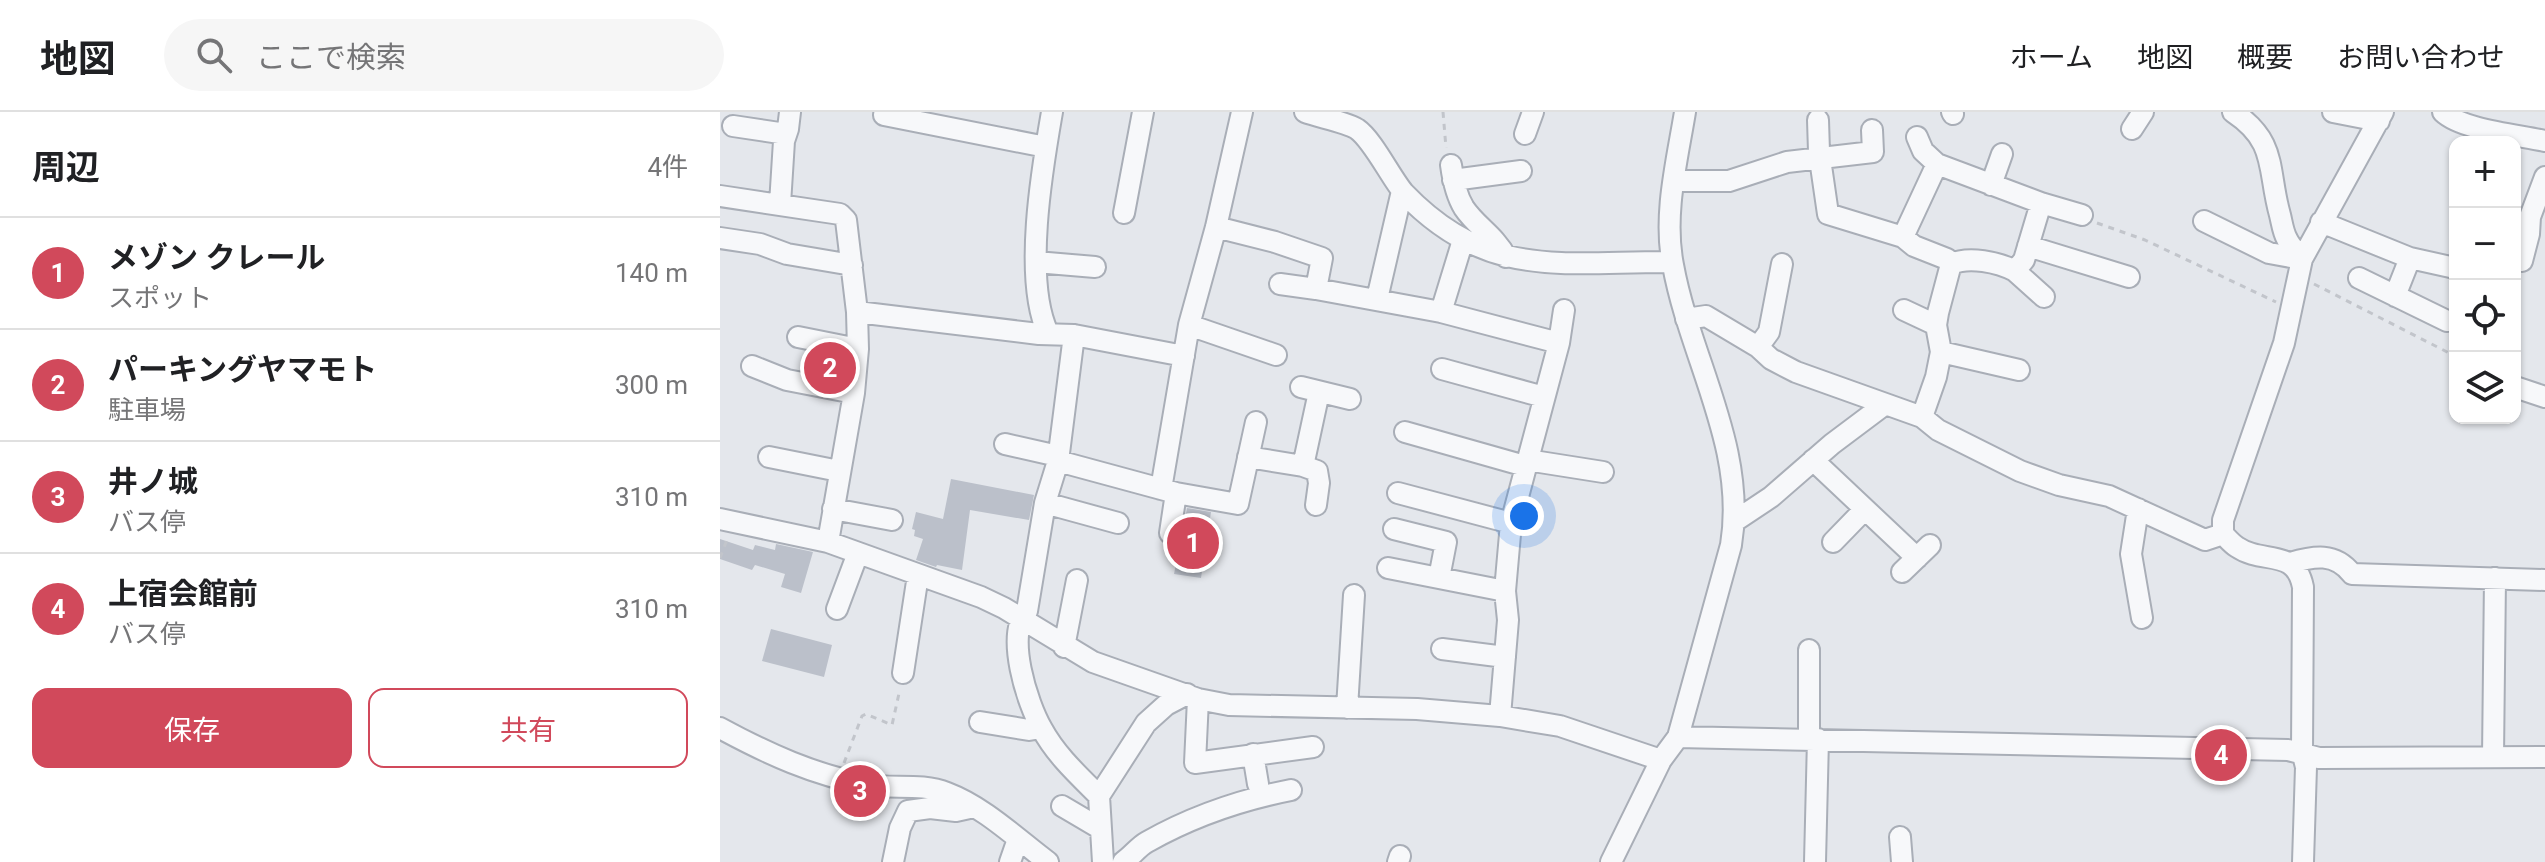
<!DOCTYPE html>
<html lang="ja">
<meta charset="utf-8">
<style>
body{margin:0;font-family:Roboto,"Noto Sans JP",sans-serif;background:#f6f6f6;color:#202124}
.controls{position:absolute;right:24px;top:24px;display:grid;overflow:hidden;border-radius:16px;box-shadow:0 2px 6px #0004}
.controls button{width:72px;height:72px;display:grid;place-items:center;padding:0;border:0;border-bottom:2px solid #e0e0e0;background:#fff;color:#202124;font:40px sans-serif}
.you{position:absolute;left:804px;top:404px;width:28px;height:28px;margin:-20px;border:6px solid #fff;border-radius:50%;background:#1a73e8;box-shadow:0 0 0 12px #1a73e833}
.badge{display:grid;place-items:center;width:52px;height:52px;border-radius:50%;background:#d1495b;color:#fff;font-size:26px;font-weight:700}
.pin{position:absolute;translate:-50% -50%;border:4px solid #fff;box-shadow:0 2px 8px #0006}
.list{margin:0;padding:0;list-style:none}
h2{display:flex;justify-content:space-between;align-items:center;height:104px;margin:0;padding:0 32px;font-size:34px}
h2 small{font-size:26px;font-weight:400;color:#757577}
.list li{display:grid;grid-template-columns:52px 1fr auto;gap:24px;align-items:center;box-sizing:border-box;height:112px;padding:0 32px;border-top:2px solid #e0e0e0}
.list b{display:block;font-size:30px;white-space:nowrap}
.list p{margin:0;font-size:26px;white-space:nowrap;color:#757577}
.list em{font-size:26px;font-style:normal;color:#757577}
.actions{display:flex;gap:16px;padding:24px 32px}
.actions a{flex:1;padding:18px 0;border:2px solid #d1495b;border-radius:16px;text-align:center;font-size:28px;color:#d1495b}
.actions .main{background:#d1495b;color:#fff}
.icon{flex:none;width:44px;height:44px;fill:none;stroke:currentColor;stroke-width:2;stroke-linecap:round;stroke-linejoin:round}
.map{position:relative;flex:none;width:1825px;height:750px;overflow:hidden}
header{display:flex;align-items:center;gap:48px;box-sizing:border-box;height:112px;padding:0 40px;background:#fff;border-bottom:2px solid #e0e0e0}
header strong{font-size:38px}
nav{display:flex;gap:44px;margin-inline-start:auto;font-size:28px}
.search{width:560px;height:72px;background:#f6f6f6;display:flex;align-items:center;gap:20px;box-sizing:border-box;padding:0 28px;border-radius:44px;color:#757577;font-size:30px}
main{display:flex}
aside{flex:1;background:#fff}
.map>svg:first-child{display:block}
</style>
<header>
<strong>地図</strong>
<div class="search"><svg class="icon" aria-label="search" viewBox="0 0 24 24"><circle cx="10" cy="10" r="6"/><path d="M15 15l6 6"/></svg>ここで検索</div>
<nav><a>ホーム</a><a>地図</a><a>概要</a><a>お問い合わせ</a></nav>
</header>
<main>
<aside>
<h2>周辺<small>4件</small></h2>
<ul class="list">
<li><span class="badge">1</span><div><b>メゾン クレール</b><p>スポット</p></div><em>140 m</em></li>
<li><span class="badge">2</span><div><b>パーキングヤマモト</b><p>駐車場</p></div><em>300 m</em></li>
<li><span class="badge">3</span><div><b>井ノ城</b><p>バス停</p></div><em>310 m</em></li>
<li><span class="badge">4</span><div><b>上宿会館前</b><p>バス停</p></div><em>310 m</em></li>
</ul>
<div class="actions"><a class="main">保存</a><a>共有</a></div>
</aside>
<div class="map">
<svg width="1825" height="750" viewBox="0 0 1825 750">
<rect width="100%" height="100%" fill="#e4e7ec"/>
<path fill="#bbc0ca" d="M231,367L314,383L309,408L250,398L242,458L217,453L216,455L196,448L203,427L194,424L195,418L192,417L196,400L223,407Z
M467,396L491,400L481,466L454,462Z
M0,427L33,438L35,433L55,438L56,432L93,440L81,481L61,475L65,462L35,453L32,458L0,447Z
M51,517L112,533L104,565L42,549Z"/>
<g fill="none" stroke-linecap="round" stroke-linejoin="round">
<defs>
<path id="minor" d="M585,0C598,5 626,10 637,17C653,28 671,66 684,81C768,169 843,149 952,150
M1232,0L1233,2
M1513,0C1558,30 1547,57 1560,103C1562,111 1563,120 1567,127C1570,134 1577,141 1582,147
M1613,0L1659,9
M1723,0C1742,18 1799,23 1825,29
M164,3L326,35
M1098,8L1099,40L1108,102L1183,125L1194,134L1227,147L1231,152
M13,14L66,22
M1412,17L1423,0
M805,22L813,0
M1197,25L1203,39L1217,52L1321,91L1362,103
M731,53C733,68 736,83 744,96C756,114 775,124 786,145
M733,68L801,59
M954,69H1009L1067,50L1153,40L1152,18
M1271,73L1282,42
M0,84L120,102L126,108L137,200L138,237L134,281L108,430
M60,92L64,29L68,17L70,0
M404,101L423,0
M1484,109L1549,141L1582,147
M1601,110L1690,146L1735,156
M496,115L555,130L602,146L596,177L721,200L839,231
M1183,125L1217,52
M0,126L40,132L67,142L132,153
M1308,134L1409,165
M1802,149L1809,122L1810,105L1825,65
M316,150L375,155
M1231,152C1249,144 1278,150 1295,159L1304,148L1321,91
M1295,159L1324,185
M1639,166L1727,209
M560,172L596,177
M1675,184L1690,146
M657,187L682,79
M1184,198L1216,213
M137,200L319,222L354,223L464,244
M721,200L743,128
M966,207L986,204L1038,235L1051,247L1076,260L1202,305L1218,318L1300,359L1339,373L1389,384L1485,428L1503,422
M469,213L556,243
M328,221C303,168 322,57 332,0
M354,223L338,349L325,391L307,499C285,522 307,591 322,617C336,643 358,663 379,684
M78,225L138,237
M1038,235L1049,220L1062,152
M1221,240L1299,258
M32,254L67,268L134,281
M722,257L824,285
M581,275L630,287
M1795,275L1825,285
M1202,305L1216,265L1221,240L1216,213L1218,201L1231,152
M685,320L805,354
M285,332L338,344
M49,345L119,359
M528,345L583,354L597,359L599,371L596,393
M807,348L883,360
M1093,348L1197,446
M338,349L456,381L518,392L536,310
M583,354L599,280
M441,377L469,213L496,115L522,0
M678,381L791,411
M325,391L398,411
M113,397L172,408
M1418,397L1411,442L1422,506
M0,407L108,430L261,485L284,496L373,550L478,587L509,593L697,597L780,604L840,614L941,648
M1015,409L1051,385L1112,332L1164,293
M674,417L726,430L719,466
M450,421L456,381
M1113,430L1145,397
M1570,451C1594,444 1615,440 1632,462L1825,468
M668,456L785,479
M1182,460L1210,433
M117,497L138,441
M344,535L357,468
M722,537L785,545
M183,561L198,463
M478,587L475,651L593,635
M627,596L634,483
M780,604L788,508L785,479L791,411L839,231L844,198
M260,610L309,618L321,616
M0,616C48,642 94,663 148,673C174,677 202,671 227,681C264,695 296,726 328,750
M958,625L1568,638L1599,646L1825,645
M1089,626V538
M533,642L538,672
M1773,645L1775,466
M342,694L381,717
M1180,725L1182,750
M173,750L180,716L188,699L210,696L236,699L254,695
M290,750L298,727
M383,750L379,684L426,611L446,593L467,582
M403,750C412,744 418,735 427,730C473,704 520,688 571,678
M678,750L680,744
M891,750L941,648L958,625L1011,433C1027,335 970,247 953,153C943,103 957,49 965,0
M1095,750L1098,627
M1583,750L1586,655L1582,639L1583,475C1575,435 1543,453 1517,435C1512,432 1507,426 1503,422V408L1564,231L1582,147L1663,0"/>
</defs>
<use href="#minor" stroke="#a9aeb7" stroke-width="24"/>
<path stroke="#c2c5cb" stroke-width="3" stroke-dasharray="6 6" stroke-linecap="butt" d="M723,0L726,36
M1377,111L1425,128L1556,190
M1594,172L1735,244
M0,446L8,425
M124,651L142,604L146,602L172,613L180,577"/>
<use href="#minor" stroke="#f7f8fa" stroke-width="20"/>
</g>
</svg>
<div class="controls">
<button>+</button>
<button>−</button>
<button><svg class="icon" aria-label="locate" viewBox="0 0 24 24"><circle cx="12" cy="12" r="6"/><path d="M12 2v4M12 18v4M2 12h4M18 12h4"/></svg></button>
<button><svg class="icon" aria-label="layers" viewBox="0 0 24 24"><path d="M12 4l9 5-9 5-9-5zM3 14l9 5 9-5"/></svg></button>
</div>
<div class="you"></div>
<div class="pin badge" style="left:473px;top:431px">1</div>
<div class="pin badge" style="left:110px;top:256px">2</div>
<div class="pin badge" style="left:140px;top:679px">3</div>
<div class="pin badge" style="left:1501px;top:643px">4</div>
</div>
</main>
